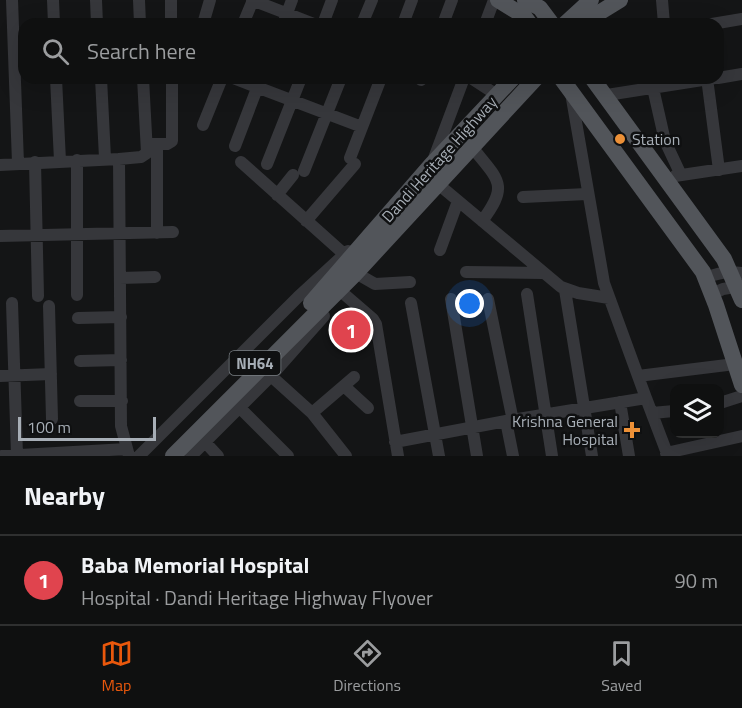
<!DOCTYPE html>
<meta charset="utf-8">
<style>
body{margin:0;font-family:"Titillium Web",sans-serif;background:#181919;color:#f1f3f6}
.controls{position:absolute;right:18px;bottom:18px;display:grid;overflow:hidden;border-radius:12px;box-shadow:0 6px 24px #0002}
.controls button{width:54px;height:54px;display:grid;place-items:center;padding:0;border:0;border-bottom:2px solid #2f3030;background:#0f1010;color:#f1f3f6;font:30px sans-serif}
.scale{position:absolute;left:18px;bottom:15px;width:138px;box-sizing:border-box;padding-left:6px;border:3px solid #a7aeb6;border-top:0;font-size:16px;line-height:21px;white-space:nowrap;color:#a7aeb6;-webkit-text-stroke:4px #0f1011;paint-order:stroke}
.you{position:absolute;left:470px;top:304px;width:21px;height:21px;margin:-15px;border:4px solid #fff;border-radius:50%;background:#1a73e8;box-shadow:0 0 0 9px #1a73e833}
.badge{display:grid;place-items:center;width:39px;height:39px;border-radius:50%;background:#ea580c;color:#fff;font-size:20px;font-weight:700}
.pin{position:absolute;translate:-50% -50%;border:3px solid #fff;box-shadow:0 2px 6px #0006}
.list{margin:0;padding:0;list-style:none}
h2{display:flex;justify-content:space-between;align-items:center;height:78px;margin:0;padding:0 24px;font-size:26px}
h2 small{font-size:20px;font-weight:400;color:#9b9d9f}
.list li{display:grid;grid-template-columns:39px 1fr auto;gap:18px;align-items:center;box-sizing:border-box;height:90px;padding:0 24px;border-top:2px solid #2f3030}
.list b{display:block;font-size:22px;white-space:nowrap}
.list p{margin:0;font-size:20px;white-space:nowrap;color:#9b9d9f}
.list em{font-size:20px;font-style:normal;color:#9b9d9f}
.icon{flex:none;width:33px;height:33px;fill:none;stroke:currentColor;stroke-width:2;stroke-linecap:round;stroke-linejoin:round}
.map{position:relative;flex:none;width:742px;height:456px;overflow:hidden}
.search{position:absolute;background:#0f1010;box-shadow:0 6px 24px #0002;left:18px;right:18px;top:18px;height:66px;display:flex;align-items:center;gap:15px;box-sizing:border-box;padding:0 21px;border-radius:18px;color:#9b9d9f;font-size:22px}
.sheet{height:168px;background:#0f1010}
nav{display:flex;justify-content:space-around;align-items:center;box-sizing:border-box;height:84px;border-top:2px solid #2f3030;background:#0f1010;font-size:16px;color:#9b9d9f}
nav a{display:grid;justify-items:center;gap:3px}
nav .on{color:#ea580c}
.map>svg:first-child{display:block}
</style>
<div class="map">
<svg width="742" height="456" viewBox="0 0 742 456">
<rect width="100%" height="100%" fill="#141516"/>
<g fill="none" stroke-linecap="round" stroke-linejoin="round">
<path stroke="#36373b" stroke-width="12" d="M12,0L18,163
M53,0L54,24
M96,0L97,24
M139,0L140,24
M171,0V24
M252,0L314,24
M662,0L664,24
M203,24L210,0
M243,24L253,0
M283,24L292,0
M323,24L332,0
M362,24L372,0
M403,24L412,0
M443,24L452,0
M485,24L494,0
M712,24L742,19
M56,78L60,161
M101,78L105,158
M233,78L362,127
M471,78L497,95
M707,78L719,170
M718,78L742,74
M421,80L422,78
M653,88L665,141L681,175
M607,95L715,78
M203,125L222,78
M147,144H167L172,141V78
M157,144V233
M235,146L261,78
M472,147C498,180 510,184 482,221
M350,158L381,78
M434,158L464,78
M119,159L141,157L147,153L143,78
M77,160V295
M35,162L38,296
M241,162L344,254
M267,164L301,78
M0,165L119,159L121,426L129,456
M304,171L341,78
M675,176L742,166
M438,184L561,287L578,293L609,298
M277,195L293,175
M523,197L587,194
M306,221L355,164
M0,236L173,232
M440,250L458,201
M466,272L542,273
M361,276L375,284L410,282
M120,278L155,277
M705,278C718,273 728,271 742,273
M565,290L592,456
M344,294L373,319L376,324L398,456
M527,294L552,456
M712,294L723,289L742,286
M451,299L477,456
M488,299L513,421
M12,303L17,455
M411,303L439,456
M49,306L52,419
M78,318L121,317
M80,361L121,360
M0,376L51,374
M271,376L312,413L346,456
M638,376L735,364
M344,386L368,408
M646,398L668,456
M80,401H122
M620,402L629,456
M720,403L742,396
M239,407L288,456
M312,413L354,377
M652,413L674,411
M506,421L646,398L604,283L571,93
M205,442L218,456
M395,442L506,421L513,456
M666,453L742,436
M2,456L127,449
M139,456L298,297L348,251
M191,456L271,376L324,316"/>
<path stroke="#52555a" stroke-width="16" d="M498,0L524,16L530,24
M525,0L540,8L552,24
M565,24L591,0
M587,24L594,16L620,0
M561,78L703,272L716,305L742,385
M592,78L724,259L742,300
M311,303L431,165L513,78
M173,456L355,274L536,78"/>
</g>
<g fill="#ec9037" stroke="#0f1011" stroke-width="2">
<circle cx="620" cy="139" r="6"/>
<path d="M629 421h6v6h6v6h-6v6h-6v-6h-6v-6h6z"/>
</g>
<g text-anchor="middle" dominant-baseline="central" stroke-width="5" stroke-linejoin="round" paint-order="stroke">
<rect fill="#0f1011" stroke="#797f84" stroke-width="1.5" x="229.5" y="351" width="51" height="24" rx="4.5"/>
<g font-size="15" font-weight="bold" fill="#a7aeb6">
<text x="255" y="363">NH64</text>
</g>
<g font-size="16" fill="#a7aeb6" stroke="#0f1011" text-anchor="start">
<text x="632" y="139">Station</text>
<text x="618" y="421" text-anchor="end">Krishna General<tspan x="618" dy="18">Hospital</tspan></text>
</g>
<g font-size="16" fill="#a7aeb6" stroke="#0f1011">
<text transform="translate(439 159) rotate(-48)">Dandi Heritage Highway</text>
</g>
</g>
</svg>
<div class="controls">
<button><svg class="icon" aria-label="layers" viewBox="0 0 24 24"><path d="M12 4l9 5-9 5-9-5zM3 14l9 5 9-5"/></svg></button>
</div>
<div class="scale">100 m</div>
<div class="you"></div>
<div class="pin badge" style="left:351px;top:330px;background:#e0444e">1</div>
<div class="search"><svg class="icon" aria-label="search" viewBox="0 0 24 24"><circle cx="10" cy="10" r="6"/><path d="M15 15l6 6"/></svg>Search here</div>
</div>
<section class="sheet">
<h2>Nearby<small></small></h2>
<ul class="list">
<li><span class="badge" style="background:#e0444e">1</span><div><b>Baba Memorial Hospital</b><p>Hospital · Dandi Heritage Highway Flyover</p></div><em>90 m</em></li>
</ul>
</section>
<nav>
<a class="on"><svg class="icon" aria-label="map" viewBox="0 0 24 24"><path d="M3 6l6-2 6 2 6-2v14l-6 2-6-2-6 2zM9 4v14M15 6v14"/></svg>Map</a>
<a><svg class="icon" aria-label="directions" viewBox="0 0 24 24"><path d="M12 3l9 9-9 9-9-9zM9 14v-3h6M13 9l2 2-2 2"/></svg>Directions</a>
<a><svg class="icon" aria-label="saved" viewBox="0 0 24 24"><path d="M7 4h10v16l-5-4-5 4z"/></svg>Saved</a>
</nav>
